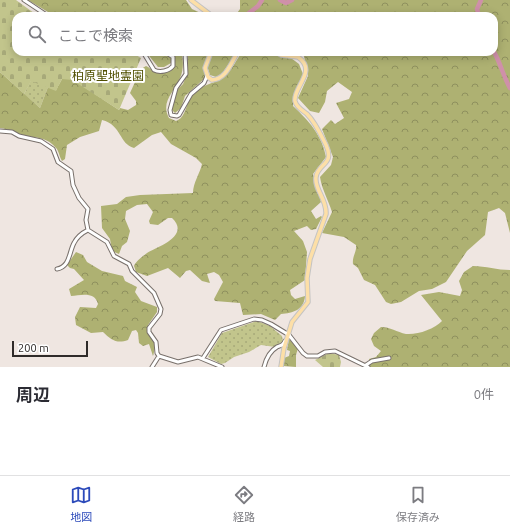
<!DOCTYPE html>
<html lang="ja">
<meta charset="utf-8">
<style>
body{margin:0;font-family:Ubuntu,"Noto Sans JP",sans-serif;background:#f7f7f7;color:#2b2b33}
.scale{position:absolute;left:12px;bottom:10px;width:76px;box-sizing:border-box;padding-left:4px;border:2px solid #2f2b29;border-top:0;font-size:11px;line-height:14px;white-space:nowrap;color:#2f2b29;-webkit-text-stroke:3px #fff;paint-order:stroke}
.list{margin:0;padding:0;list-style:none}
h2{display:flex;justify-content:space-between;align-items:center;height:52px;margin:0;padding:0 16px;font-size:17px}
h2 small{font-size:13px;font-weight:400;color:#7c7c81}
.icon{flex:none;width:22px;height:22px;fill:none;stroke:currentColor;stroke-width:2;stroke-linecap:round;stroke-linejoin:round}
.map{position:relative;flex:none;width:510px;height:367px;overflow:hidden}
.search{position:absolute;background:#fff;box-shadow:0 2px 10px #0003;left:12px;right:12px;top:12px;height:44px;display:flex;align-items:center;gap:10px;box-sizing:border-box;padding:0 14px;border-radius:12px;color:#7c7c81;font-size:15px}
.sheet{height:108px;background:#fff}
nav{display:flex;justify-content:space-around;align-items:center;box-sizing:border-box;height:56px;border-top:1px solid #e1e1e2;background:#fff;font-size:11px;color:#7c7c81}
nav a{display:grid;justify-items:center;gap:2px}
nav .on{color:#2c4aba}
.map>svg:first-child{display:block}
</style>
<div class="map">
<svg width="510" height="367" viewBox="0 0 510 367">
<defs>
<pattern id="grass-dots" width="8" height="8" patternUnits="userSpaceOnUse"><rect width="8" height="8" fill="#c2c58c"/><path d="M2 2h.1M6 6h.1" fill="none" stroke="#a7a979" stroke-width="1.8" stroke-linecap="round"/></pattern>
<pattern id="forest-crowns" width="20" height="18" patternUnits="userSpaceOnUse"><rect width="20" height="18" fill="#aeb172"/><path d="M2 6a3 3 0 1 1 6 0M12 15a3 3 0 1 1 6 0" fill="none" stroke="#8e905e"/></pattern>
<pattern id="cemetery-stones" width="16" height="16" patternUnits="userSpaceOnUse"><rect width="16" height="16" fill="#c2c58c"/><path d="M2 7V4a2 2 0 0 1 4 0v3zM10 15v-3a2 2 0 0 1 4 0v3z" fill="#a7a979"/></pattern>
</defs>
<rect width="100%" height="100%" fill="#efe6e1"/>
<path fill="url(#grass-dots)" d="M31,80L48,87L40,108L24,94Z
M257,321L270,326L282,336L283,341L275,347L261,345L249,352L234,357L225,363L221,364L208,357L222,333Z"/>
<path fill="url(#forest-crowns)" d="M28,0H186L192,9L207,16H61L53,15Z
M240,0H510V233L505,213L499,208L488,212L485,235L467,251L446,282L432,289L419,291L401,302L391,304L386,302L375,285L364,280L358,268L353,264C352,256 357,252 356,245L344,237L322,233L332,212C328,199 322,190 320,177L331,165L333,157L322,129L331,120L335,124L344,118L336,103L349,99L352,92L338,82L327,91L325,102L319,113L310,111L298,98L308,76L304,56L281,52H494V16H235L240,9Z
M146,52H156L171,57V63L164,67H158Z
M168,52L182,53C183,62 184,69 180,78C175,92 160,101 169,118L176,121C186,118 186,103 192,95C200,84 217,84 226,75C232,69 237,59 242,52H273L278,56L291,58L299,64L303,74L294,94L293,106C309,121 322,135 326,157L313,174L321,202L311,211L316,219L321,216L322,217L316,229L311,230L307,226L294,231L303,241L307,252L305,280L290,290L291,295L295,299L305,296C304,310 293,313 281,314L275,320L261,314L243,315L240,303L215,301L214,299L223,282L219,275L214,272L207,274L210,283L202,281L190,270L186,271L180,278L168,268L147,276L136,272L134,266C136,261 143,256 147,253C157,247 191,236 172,218H168L158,225L150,224L149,221L153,212L147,204L137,205L126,211L125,219L130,231L127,242L122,246L119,254L112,251L110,239L102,228L101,206L117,204L126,197L140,195L193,193C193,183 200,173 202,164L196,158L171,144L161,132L152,135L134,148C119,144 122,125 102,120L99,131L80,137L67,145L65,159L62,161C59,156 59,150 55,147C46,136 33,138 21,135C13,133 10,129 0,128V72L40,108L48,87L56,90L62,79H72L119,110L120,108L128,110L136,105V101L130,93L141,69L146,66C149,67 151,70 154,71C166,77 175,68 173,56Z
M188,52H209L205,64V78L185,96L181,108L175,113L171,109L176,91L183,84L188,72Z
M213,52H237L221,75L216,77L210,75L207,66Z
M76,252L83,255L87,262L102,271L123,276L125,281L137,287L135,292L141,301L157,307V312L148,325L151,338L156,344L153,356L149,344L143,346L139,343L138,333L136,330L132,331L128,340C117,344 111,340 103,332L91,333L76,325L75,317L80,307L96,308L98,304C95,291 81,295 71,296L69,289L84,280L74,269L70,268L67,265Z
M473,266C486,266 497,270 510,270V367H370L369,359L376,357L381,351L374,346L371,339L374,333L381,327C390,327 397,332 406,334C418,335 434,329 442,321L421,295L439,292L460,296L462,290L459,281L464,272Z
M289,339L298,348L296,355V367L284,366V358L289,356L290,351L287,350Z"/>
<path fill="url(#cemetery-stones)" d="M0,0H16L38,16H16V52H131L141,58L119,110L72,80L62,79L56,91L31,81L24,94L0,72Z
M329,353L339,355L341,362L340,367H323L315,360Z"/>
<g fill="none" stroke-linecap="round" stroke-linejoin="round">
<path stroke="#cf90a9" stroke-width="4.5" d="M280,0L286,3L292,0
M245,16L258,6L262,0
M479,16L477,9L481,0
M494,52C501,64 503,76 510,88"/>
<defs>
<path id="minor" d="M24,0L48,16
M143,52L154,70C160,73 169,71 173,66V57L165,52
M185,52L186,74L176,88L170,110L171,115L177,116L179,115L191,94L204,83L207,76
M0,131L12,132L19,136L41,141L53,149L58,162L71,171L73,185L79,198L88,209L86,220L88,230L107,242L114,256L129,264L132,271L154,293L161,309L160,314L149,328V332L156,342L157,353L159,356L178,362L198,357L222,367
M57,269C70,267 69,252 74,243C77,237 82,233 88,230
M203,358L221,330L254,319L262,320L271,324L289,335L303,353L307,356H318L325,352L335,351L368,367
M366,365L372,361L389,358
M152,367L159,356
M264,367C266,359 270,351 277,347C282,345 283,345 285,341"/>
<path id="major" d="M191,0L212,16
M211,52L205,68L208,77L212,80C227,79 231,62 238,52
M276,52L281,55L298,57C318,71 293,87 295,101C296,107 302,110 307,114C315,122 321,135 326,145C335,165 318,163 316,177C314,189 327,199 326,214L310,259L307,278L308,302L292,322L284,348L281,367"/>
</defs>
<use href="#minor" stroke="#78706b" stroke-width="5"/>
<use href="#major" stroke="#c5c4c3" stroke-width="5.5"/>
<use href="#minor" stroke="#fff" stroke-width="3"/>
<use href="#major" stroke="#fddfa7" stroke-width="3.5"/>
</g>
<g text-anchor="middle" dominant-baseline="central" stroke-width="4" stroke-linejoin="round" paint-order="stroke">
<g font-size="12" fill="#505001" stroke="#fff">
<text x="108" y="75">柏原聖地霊園</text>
</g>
</g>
</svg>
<div class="scale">200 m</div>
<div class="search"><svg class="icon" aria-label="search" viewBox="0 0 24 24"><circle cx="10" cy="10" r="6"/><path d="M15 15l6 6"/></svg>ここで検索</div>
</div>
<section class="sheet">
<h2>周辺<small>0件</small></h2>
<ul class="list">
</ul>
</section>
<nav>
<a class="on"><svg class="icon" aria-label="map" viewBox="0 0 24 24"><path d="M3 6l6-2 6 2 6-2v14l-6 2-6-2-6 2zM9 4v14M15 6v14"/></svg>地図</a>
<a><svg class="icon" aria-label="directions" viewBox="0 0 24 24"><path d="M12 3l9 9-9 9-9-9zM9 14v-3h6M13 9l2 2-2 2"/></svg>経路</a>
<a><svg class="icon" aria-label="saved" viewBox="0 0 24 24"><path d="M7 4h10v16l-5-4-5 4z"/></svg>保存済み</a>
</nav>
